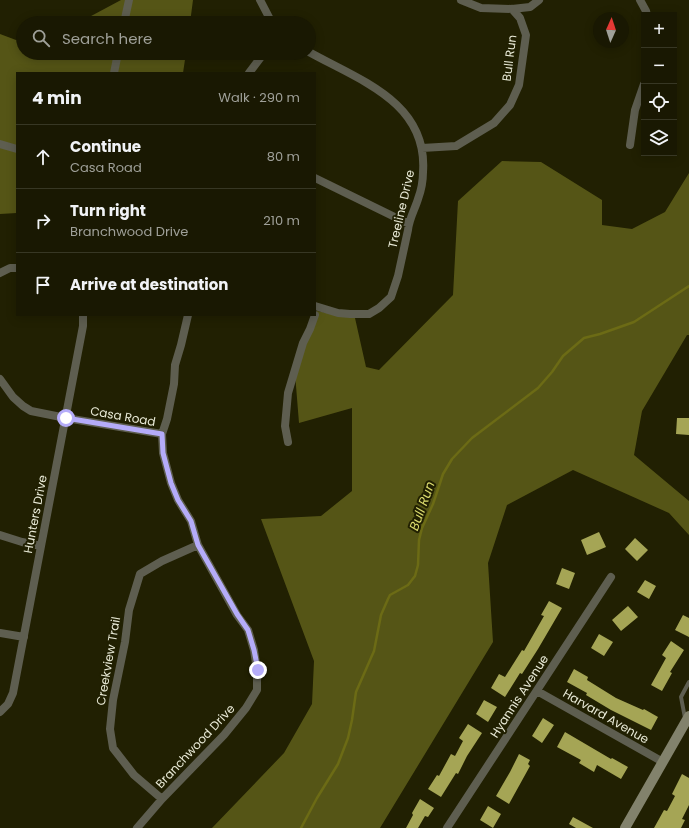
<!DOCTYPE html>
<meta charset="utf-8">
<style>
body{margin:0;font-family:Poppins,sans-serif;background:#22210c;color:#f1f3f6}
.controls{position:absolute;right:12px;top:12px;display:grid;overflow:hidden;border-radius:0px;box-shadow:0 2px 10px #0003}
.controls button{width:36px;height:36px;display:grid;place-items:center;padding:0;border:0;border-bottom:1px solid #373724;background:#191802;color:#f1f3f6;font:20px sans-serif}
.compass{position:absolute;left:593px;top:12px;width:36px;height:36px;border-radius:50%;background:#191802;box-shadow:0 2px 10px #0003;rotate:3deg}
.stop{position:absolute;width:12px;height:12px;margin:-9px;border:3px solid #b5acf9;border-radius:50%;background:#fff}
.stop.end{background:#b5acf9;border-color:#fff;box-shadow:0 1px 4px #0008}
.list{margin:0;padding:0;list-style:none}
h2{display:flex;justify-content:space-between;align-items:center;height:52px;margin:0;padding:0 16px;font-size:17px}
h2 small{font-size:13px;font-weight:400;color:#9fa099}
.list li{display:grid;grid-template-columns:26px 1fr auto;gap:12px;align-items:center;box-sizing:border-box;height:64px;padding:0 16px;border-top:1px solid #373724}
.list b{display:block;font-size:15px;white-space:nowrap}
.list p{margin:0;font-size:13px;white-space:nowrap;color:#9fa099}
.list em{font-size:13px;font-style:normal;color:#9fa099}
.icon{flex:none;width:22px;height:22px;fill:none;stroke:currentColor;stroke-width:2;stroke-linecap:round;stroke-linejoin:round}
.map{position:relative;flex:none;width:689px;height:828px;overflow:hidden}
.search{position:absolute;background:#191802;box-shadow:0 2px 10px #0003;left:16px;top:16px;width:300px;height:44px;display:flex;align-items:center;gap:10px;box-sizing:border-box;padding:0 14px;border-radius:22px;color:#9fa099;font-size:15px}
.panel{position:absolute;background:#191802;box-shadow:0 2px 10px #0003;left:16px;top:72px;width:300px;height:244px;border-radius:0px}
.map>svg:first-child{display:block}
</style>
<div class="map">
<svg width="689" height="828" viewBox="0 0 689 828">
<rect width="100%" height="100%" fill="#212002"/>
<path fill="#555516" d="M121,0H193L190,23H78Z
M0,34L16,40L23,38V53H186L183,73H17V213L0,214Z
M689,123V335H687L642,411L634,455L689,501V535L669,513L573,470L507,505L488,563L493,642L380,828H212L284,753L312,704L314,661L261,519L321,516L352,491V408L299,423L294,361L317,311L355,318L366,367L379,370L453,295L458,201L502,161L541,162L602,200V225L632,229L665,212L689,173Z"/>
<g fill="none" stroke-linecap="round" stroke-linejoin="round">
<path stroke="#6c6b15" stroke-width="2.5" d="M301,828L317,798L338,764L348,738L352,720L356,692L374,651L381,615L388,599L390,595L408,585L415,576L418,565L419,540L422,528L433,504L443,474L452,459L472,438L538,388L552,372L563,356L584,338L600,334L634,322L689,286"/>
</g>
<path fill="#a5a555" d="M677,418H689V435L676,434Z
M599,532L606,547L587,555L581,540Z
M635,538L648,550L637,561L625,549Z
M562,568L575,573L569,589L556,584Z
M645,580L656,586L649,599L637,592Z
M549,601L562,608L538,649L522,674L520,673L505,697L491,688L499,674L505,677L522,650L524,651L544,616L541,615Z
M628,606L638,617L621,631L612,620Z
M683,615L689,618V637L675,630Z
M599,634L613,642L604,656L591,648Z
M671,641L684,650L670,672L672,673L662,691L651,685L666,658L662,655Z
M574,669L588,677L587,680L616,698L643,710L644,709L658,717L651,730L611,710L586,695L587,693L567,682Z
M484,700L497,707L488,722L476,714Z
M543,718L554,725L542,743L532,736Z
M468,724L482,733L467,756L458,774L456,773L441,797L428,789L437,775L439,776L451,754L455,756L463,741L459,738Z
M565,732L611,759L612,758L628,767L621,779L597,765L594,772L579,763L581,760L557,747Z
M519,754L530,760L528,764L530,766L509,804L496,796L510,772Z
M682,774L689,778V805L682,819L685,820L681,828H654L664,810L667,811L675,796L672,794Z
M420,799L434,808L428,817L425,816L418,828H406L413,815L412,813Z
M488,806L501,814L493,828L480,820Z
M573,817L593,828H576L569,824Z"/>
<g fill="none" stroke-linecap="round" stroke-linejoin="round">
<path stroke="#5e5e50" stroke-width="4" d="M685,718L681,697L689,682"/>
<path stroke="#5e5e50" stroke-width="8" d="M260,0L272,23
M461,0L481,8L512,9L530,7L539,0
M640,0L646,11L647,15
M124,23L129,0
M309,52C359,80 428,102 423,172C423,180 421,191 418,199C415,209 409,219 408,230L398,276L391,297L379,308L369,314H350L338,313L315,306
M114,73L118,53
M249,73L264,53
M0,144L17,149
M630,145L635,110L644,84
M422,148L456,146L494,123L510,105L519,85L526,35L520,18L512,9
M315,178L409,224
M0,273L10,268H17
M0,379L13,397L23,406L31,411L66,418L162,434
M288,442L285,426L288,393L303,343L310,329L315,315
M0,535L22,542L41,546
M0,633L24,637
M537,691L663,762
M0,712L8,704L13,693L83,326V315
M162,799L134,775L113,748L110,729L113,700L125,642L129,610L140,574L162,561L198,545
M137,828L162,799L224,735L246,708L257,690V670L254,650L248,630L237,615L198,545L191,521L178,500L171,483L163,453L162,434L167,419L174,384L175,365L181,345L188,315
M447,828L611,577"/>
<path stroke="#82826c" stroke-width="10" d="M625,828L689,716"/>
</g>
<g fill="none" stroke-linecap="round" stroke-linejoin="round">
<path stroke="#b5acf9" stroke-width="5" d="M66,418L162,434L163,453L171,483L178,500L191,521L198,545L237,614L248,630L254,650L258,670"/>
</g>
<g text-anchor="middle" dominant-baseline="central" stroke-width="4" stroke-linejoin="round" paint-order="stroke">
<g font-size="12" fill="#e9ead7" stroke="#212002">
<text transform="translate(509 58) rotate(-83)">Bull Run</text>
<text transform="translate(401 209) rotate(-77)">Treeline Drive</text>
<text transform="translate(123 416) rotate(10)">Casa Road</text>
<text transform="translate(35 514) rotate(-79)">Hunters Drive</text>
<text transform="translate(108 661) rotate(-80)">Creekview Trail</text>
<text transform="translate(519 696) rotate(-57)">Hyannis Avenue</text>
<text transform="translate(606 716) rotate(30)">Harvard Avenue</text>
<text transform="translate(195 746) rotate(-47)">Branchwood Drive</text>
</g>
<g font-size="13" font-style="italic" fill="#dcdc6e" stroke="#212002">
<text transform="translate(422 506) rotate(-70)">Bull Run</text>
</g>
</g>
</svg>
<div class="controls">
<button>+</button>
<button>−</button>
<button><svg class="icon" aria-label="locate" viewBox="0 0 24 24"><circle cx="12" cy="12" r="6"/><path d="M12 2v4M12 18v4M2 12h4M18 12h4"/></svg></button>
<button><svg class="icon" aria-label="layers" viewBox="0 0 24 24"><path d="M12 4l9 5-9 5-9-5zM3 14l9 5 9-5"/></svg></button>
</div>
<svg class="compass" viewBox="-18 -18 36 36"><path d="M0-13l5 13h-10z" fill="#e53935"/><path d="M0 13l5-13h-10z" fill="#9fa099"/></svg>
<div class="stop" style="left:66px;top:418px"></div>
<div class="stop end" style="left:258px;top:670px"></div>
<div class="search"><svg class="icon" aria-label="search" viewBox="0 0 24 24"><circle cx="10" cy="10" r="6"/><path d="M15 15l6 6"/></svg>Search here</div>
<section class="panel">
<h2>4 min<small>Walk · 290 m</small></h2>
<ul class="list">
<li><svg class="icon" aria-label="ahead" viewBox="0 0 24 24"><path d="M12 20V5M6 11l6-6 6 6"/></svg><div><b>Continue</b><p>Casa Road</p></div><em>80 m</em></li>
<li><svg class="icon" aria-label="right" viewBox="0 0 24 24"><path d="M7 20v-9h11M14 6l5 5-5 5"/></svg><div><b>Turn right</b><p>Branchwood Drive</p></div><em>210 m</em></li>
<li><svg class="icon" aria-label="arrive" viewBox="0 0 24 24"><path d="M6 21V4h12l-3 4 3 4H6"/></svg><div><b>Arrive at destination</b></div></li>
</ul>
</section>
</div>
